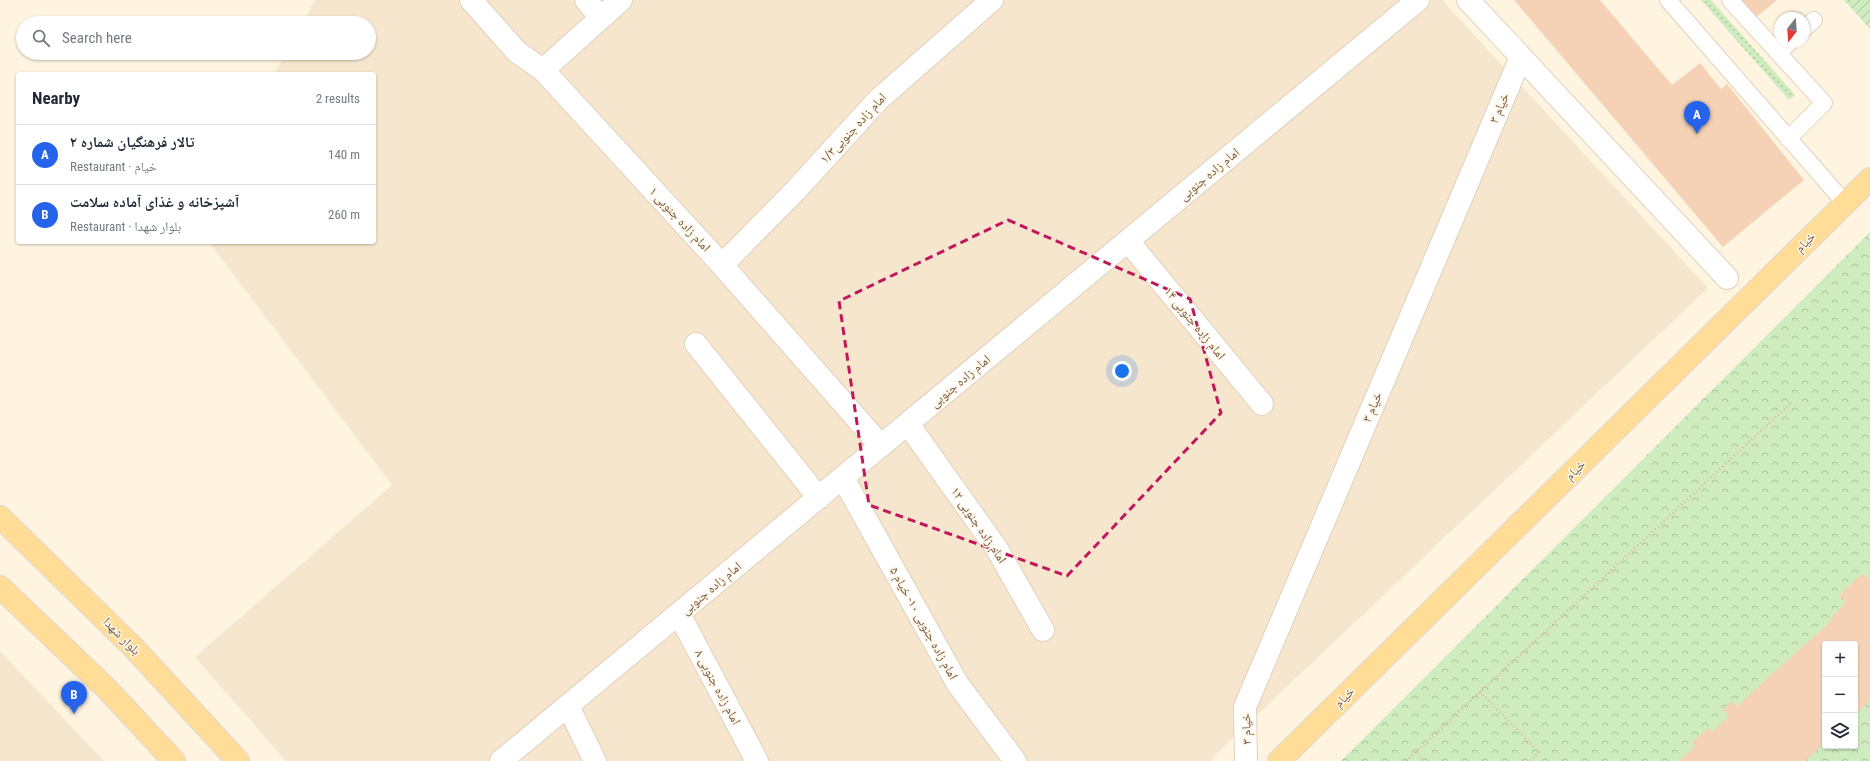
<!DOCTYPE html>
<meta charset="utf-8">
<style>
body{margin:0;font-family:"Roboto Condensed","Noto Naskh Arabic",sans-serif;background:#f2f2f3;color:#1f2937}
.controls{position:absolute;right:12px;bottom:12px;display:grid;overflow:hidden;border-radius:4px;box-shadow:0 1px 3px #0004}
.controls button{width:36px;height:36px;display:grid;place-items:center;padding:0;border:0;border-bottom:1px solid #e0e1e3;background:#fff;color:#1f2937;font:20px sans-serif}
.compass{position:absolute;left:1774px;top:12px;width:36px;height:36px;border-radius:50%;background:#fff;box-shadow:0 1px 3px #0004;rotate:197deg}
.you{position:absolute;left:1122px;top:371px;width:14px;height:14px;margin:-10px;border:3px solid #fff;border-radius:50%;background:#1a73e8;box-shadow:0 0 0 6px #1a73e833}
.badge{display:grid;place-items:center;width:26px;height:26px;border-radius:50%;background:#2563eb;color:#fff;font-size:13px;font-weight:700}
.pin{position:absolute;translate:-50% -33px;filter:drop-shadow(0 1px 2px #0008)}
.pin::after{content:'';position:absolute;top:21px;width:14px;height:12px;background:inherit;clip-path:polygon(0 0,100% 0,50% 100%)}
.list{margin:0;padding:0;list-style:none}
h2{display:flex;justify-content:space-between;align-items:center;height:52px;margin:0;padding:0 16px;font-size:17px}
h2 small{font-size:13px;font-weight:400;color:#747a83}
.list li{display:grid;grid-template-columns:26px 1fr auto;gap:12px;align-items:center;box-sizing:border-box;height:60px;padding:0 16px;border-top:1px solid #e0e1e3}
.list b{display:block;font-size:15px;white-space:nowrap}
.list p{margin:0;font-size:13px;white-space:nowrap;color:#747a83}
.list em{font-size:13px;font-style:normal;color:#747a83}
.icon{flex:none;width:22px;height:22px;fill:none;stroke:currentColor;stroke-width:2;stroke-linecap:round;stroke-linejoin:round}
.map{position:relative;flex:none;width:1870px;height:761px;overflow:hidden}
.search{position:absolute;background:#fff;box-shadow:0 1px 3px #0004;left:16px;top:16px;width:360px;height:44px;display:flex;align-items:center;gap:10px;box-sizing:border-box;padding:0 14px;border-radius:22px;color:#747a83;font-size:15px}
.panel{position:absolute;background:#fff;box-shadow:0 1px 3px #0004;left:16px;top:72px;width:360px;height:172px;border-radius:4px}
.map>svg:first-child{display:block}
</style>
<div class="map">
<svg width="1870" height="761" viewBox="0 0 1870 761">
<defs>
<pattern id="grass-dots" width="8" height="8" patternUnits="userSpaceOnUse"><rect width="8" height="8" fill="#ceecbe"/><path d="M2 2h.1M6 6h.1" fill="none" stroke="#acc29c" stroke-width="1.8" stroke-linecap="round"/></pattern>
<pattern id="forest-crowns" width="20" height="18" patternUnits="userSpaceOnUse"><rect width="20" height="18" fill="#ceecbe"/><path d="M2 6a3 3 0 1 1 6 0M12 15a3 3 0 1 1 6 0" fill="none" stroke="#acc29c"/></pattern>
<pattern id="garden-furrows" width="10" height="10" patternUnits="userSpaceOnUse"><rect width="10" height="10" fill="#ceecbe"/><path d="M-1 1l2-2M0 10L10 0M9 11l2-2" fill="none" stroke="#acc29c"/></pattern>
</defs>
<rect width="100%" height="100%" fill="#fef4e0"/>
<path fill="#f6e6ce" d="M315,0H1442L1708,288L1216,754L1211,761H286L195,657L392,485L209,242H374V74H274L286,53H369V23H303Z
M0,651L104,761H0Z"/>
<path fill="url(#grass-dots)" d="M1701,0H1711L1795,95L1789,100Z"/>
<path fill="url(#forest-crowns)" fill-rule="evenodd" d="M1870,232V761H1341ZM1825,644H1855V746H1825Z"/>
<path fill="url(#garden-furrows)" d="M1844,0H1870V29Z"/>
<path fill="#f5d2b6" d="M1514,0H1600L1672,85L1700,63L1721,89L1727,84L1804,180L1723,247Z
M1738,0H1777L1754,19Z
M1863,573L1870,580V701L1855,715V644H1825V743L1805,761H1679L1695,746L1692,742L1708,728L1712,732L1729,716L1723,709L1732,701L1737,706L1831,621V617L1846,603L1839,595Z"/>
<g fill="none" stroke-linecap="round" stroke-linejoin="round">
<defs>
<path id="lane" d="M1668,0L1845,203
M1730,0L1824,103L1788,139
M1804,29L1814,20
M1778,53L1790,42"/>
<path id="street" d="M471,0L517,52L543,70L722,265L881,446
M586,0L601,18
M1468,0L1727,278
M543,70L621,0
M1128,241L1262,404
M722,265L795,191L878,100L992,0
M696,344L819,498
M908,424L997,549L1043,630
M843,478L957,683L1015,761
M679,614L757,761
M568,706L595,761
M501,761L1418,0
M1246,761L1245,707L1521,57"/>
<path id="primary" d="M0,517L133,647L238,761
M0,587L107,689L174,761
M1279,761L1870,179"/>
</defs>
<use href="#lane" stroke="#e2d0bc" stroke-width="18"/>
<use href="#street" stroke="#e2d0bc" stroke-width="24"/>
<use href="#primary" stroke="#ded7d3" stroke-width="24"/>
<path stroke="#dab69a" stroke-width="2.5" stroke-dasharray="1 3" stroke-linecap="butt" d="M1480,692L1539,752L1530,761
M1416,752L1424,761
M1406,761L1791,403"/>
<use href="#lane" stroke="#fff" stroke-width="16"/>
<use href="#street" stroke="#fff" stroke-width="22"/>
<use href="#primary" stroke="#ffdd96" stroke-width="22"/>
</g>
<path fill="none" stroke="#c2185b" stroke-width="3" stroke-dasharray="8 5" stroke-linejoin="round" d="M1008,220L1190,299L1221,413L1067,576L869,505L839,301Z"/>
<g text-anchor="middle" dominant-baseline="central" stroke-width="3" stroke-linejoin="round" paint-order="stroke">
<g font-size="13" fill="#765a46" stroke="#fff7e8">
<text transform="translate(1499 108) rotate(-67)">خیام ۳</text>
<text transform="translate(853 128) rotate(-47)">امام زاده جنوبی۱/۳</text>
<text transform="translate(1209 174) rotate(-40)">امام زاده جنوبی</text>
<text transform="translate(680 219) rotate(47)">امام زاده جنوبی ۱</text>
<text transform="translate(1805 242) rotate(-45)">خیام</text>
<text transform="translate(1195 323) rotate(51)">امام زاده جنوبی ۱۴</text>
<text transform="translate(960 381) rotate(-40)">امام زاده جنوبی</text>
<text transform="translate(1372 407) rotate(-67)">خیام ۳</text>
<text transform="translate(1575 470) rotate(-45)">خیام</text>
<text transform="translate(979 525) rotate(56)">امام زاده جنوبی ۱۲</text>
<text transform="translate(711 588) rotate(-40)">امام زاده جنوبی</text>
<text transform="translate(924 623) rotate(61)">امام زاده جنوبی ۱۰- خیام ۵</text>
<text transform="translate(122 636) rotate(45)">بلوار شهدا</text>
<text transform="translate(718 687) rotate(62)">امام زاده جنوبی ۸</text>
<text transform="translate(1344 697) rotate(-45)">خیام</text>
<text transform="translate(1246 729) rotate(-92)">خیام ۳</text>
</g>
</g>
</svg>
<div class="controls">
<button>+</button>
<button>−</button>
<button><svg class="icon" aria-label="layers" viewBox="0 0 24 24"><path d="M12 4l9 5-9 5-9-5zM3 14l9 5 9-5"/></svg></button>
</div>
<svg class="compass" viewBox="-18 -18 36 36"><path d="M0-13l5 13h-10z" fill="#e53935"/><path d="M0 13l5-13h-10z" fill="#747a83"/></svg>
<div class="you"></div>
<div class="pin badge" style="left:1697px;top:134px">A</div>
<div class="pin badge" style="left:74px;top:714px">B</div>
<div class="search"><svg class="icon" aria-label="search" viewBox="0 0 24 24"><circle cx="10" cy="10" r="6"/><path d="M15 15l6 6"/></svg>Search here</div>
<section class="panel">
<h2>Nearby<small>2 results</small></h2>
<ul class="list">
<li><span class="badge">A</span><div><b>تالار فرهنگیان شماره ۲</b><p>Restaurant · خیام</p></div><em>140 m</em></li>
<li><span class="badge">B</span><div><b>آشپزخانه و غذای آماده سلامت</b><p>Restaurant · بلوار شهدا</p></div><em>260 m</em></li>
</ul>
</section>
</div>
